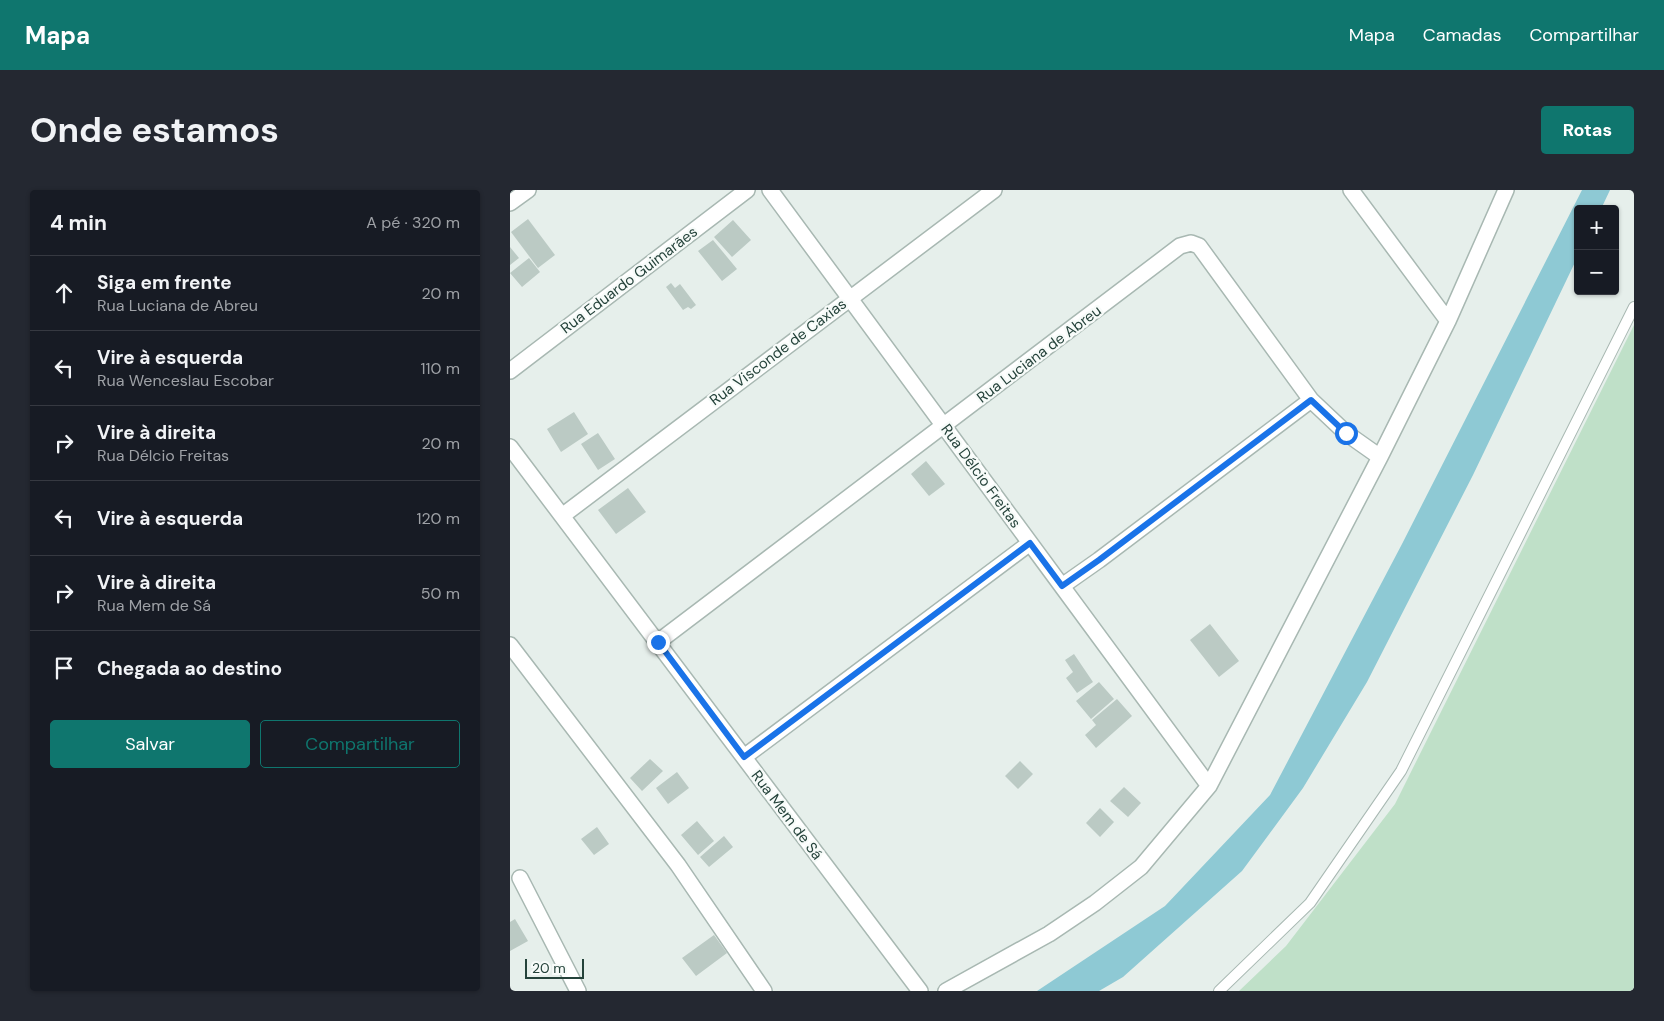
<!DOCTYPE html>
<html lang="pt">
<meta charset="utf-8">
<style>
body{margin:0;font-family:"DM Sans",sans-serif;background:#242831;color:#f1f3f6}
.controls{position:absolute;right:15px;top:15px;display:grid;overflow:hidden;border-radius:5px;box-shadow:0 1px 4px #0004}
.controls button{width:45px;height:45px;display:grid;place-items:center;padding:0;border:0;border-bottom:1px solid #363941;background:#171b24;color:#f1f3f6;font:25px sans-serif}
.scale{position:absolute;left:15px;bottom:12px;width:59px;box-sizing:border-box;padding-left:5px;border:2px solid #24423a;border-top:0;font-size:14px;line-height:18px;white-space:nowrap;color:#24423a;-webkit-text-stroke:4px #f7fbf9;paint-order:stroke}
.stop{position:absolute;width:15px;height:15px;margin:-11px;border:4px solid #1a73e8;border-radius:50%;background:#fff}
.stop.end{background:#1a73e8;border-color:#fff;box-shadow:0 1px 5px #0008}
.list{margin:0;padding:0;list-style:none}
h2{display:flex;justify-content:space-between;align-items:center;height:65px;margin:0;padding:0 20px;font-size:21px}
h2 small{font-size:16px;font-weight:400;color:#9ea1a6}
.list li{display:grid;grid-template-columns:32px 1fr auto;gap:15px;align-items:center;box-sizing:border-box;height:75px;padding:0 20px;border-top:1px solid #363941}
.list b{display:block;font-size:19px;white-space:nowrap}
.list p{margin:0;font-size:16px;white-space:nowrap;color:#9ea1a6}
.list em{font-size:16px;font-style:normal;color:#9ea1a6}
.actions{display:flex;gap:10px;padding:15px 20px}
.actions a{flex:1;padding:11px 0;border:1px solid #0f766e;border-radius:5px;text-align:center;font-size:18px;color:#0f766e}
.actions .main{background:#0f766e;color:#fff}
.icon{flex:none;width:28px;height:28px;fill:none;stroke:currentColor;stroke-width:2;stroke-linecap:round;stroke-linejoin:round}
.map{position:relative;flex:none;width:1124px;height:801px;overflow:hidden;border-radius:5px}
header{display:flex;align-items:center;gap:30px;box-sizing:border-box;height:70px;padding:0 25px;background:#0f766e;color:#fff}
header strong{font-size:24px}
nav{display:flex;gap:28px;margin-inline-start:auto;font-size:18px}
.intro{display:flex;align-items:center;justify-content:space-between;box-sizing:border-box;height:120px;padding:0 30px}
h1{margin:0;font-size:35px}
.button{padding:12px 22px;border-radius:5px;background:#0f766e;color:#fff;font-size:18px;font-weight:700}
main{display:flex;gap:30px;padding:0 30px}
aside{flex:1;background:#171b24;border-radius:5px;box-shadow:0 1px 4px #0004}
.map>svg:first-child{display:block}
</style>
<header>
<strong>Mapa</strong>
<nav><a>Mapa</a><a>Camadas</a><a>Compartilhar</a></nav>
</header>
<div class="intro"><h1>Onde estamos</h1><a class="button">Rotas</a></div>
<main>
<aside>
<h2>4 min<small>A pé · 320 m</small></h2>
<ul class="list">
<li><svg class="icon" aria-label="ahead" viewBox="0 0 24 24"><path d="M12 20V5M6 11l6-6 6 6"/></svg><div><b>Siga em frente</b><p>Rua Luciana de Abreu</p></div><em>20 m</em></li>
<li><svg class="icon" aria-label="left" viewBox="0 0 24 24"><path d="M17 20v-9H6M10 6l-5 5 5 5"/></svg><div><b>Vire à esquerda</b><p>Rua Wenceslau Escobar</p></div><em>110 m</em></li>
<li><svg class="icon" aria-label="right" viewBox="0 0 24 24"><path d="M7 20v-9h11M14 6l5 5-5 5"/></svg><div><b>Vire à direita</b><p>Rua Délcio Freitas</p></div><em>20 m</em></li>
<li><svg class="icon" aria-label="left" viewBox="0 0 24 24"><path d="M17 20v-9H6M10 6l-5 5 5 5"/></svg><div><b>Vire à esquerda</b></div><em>120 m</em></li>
<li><svg class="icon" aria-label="right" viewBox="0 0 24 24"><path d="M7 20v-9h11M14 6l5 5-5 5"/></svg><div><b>Vire à direita</b><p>Rua Mem de Sá</p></div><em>50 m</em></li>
<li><svg class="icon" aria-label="arrive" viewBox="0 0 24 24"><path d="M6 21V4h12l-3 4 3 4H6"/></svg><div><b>Chegada ao destino</b></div></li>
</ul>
<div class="actions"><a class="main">Salvar</a><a>Compartilhar</a></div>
</aside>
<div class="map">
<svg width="1124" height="801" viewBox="0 0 1124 801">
<rect width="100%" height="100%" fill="#e6efeb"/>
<path fill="#bfe0c8" d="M1124,135V801H729L776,756L885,614Z"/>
<path fill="#8ec9d4" d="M1072,0H1100L1091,19H1068V66L963,285L857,492L793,598L732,681L613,787L589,801H527L655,716L760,605L892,354Z"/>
<path fill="#bbcac4" d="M18,29L45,65L28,78L1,42Z
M223,30L241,50L222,67L204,47Z
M203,50L227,79L212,91L188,61Z
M0,57L9,68L0,75Z
M19,68L30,82L12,97L0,83Z
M161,93L165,98L170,94L186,115L181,119L178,117L173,120L156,97Z
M64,222L78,244L51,262L37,239Z
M88,243L105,269L88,280L71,254Z
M416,271L435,294L419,306L401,284Z
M118,298L136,322L106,344L88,320Z
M700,434L729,471L709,487L680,450Z
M564,464L583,492L567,503L556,488L563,482L555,470Z
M589,492L604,509L581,529L566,511Z
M607,509L622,526L586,558L575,545L586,535L582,530Z
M140,569L153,581L132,601L120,588Z
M510,571L523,584L508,599L495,586Z
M167,582L179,598L158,614L146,598Z
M614,597L631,613L618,627L600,611Z
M590,618L604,632L590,647L576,633Z
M187,631L204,651L188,665L171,645Z
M87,637L99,654L84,665L71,649Z
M214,646L223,657L199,677L190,667Z
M5,729L18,751L0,761V732Z
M204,745L217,763L186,786L172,768Z"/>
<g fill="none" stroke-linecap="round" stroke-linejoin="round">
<defs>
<path id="lane" d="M709,801L800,713L891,581L1124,117"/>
<path id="street" d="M260,0L699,596
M841,0L938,131
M0,13L18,0
M0,181L237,0
M0,257L410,801
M52,326L484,0
M552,396L589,370L801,210
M148,452L670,56L681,53L689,56L801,210L836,243L870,267
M0,455L168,675L254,801
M234,567L520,353
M10,688L68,801
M436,801L539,744L585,713L631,677L699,596L870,267L938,131L996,0"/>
</defs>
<use href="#lane" stroke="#a8b8b2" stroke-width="12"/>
<use href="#street" stroke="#a8b8b2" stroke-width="18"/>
<use href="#lane" stroke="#fff" stroke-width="10"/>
<use href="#street" stroke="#fff" stroke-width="15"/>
</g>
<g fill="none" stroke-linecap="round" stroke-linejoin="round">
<path stroke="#1a73e8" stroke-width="6" d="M148,452L234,567L520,353L552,396L589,370L801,210L836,243"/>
</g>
<g text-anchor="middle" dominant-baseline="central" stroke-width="4.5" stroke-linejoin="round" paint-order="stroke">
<g font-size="15" fill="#24423a" stroke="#f7fbf9">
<text transform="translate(119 90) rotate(-37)">Rua Eduardo Guimarães</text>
<text transform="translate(268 162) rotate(-37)">Rua Visconde de Caxias</text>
<text transform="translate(529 164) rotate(-37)">Rua Luciana de Abreu</text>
<text transform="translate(471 286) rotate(54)">Rua Délcio Freitas</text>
<text transform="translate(277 625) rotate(53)">Rua Mem de Sá</text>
</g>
</g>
</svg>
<div class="controls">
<button>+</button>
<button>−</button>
</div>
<div class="scale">20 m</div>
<div class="stop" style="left:836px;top:243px"></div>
<div class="stop end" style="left:148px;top:452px"></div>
</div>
</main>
